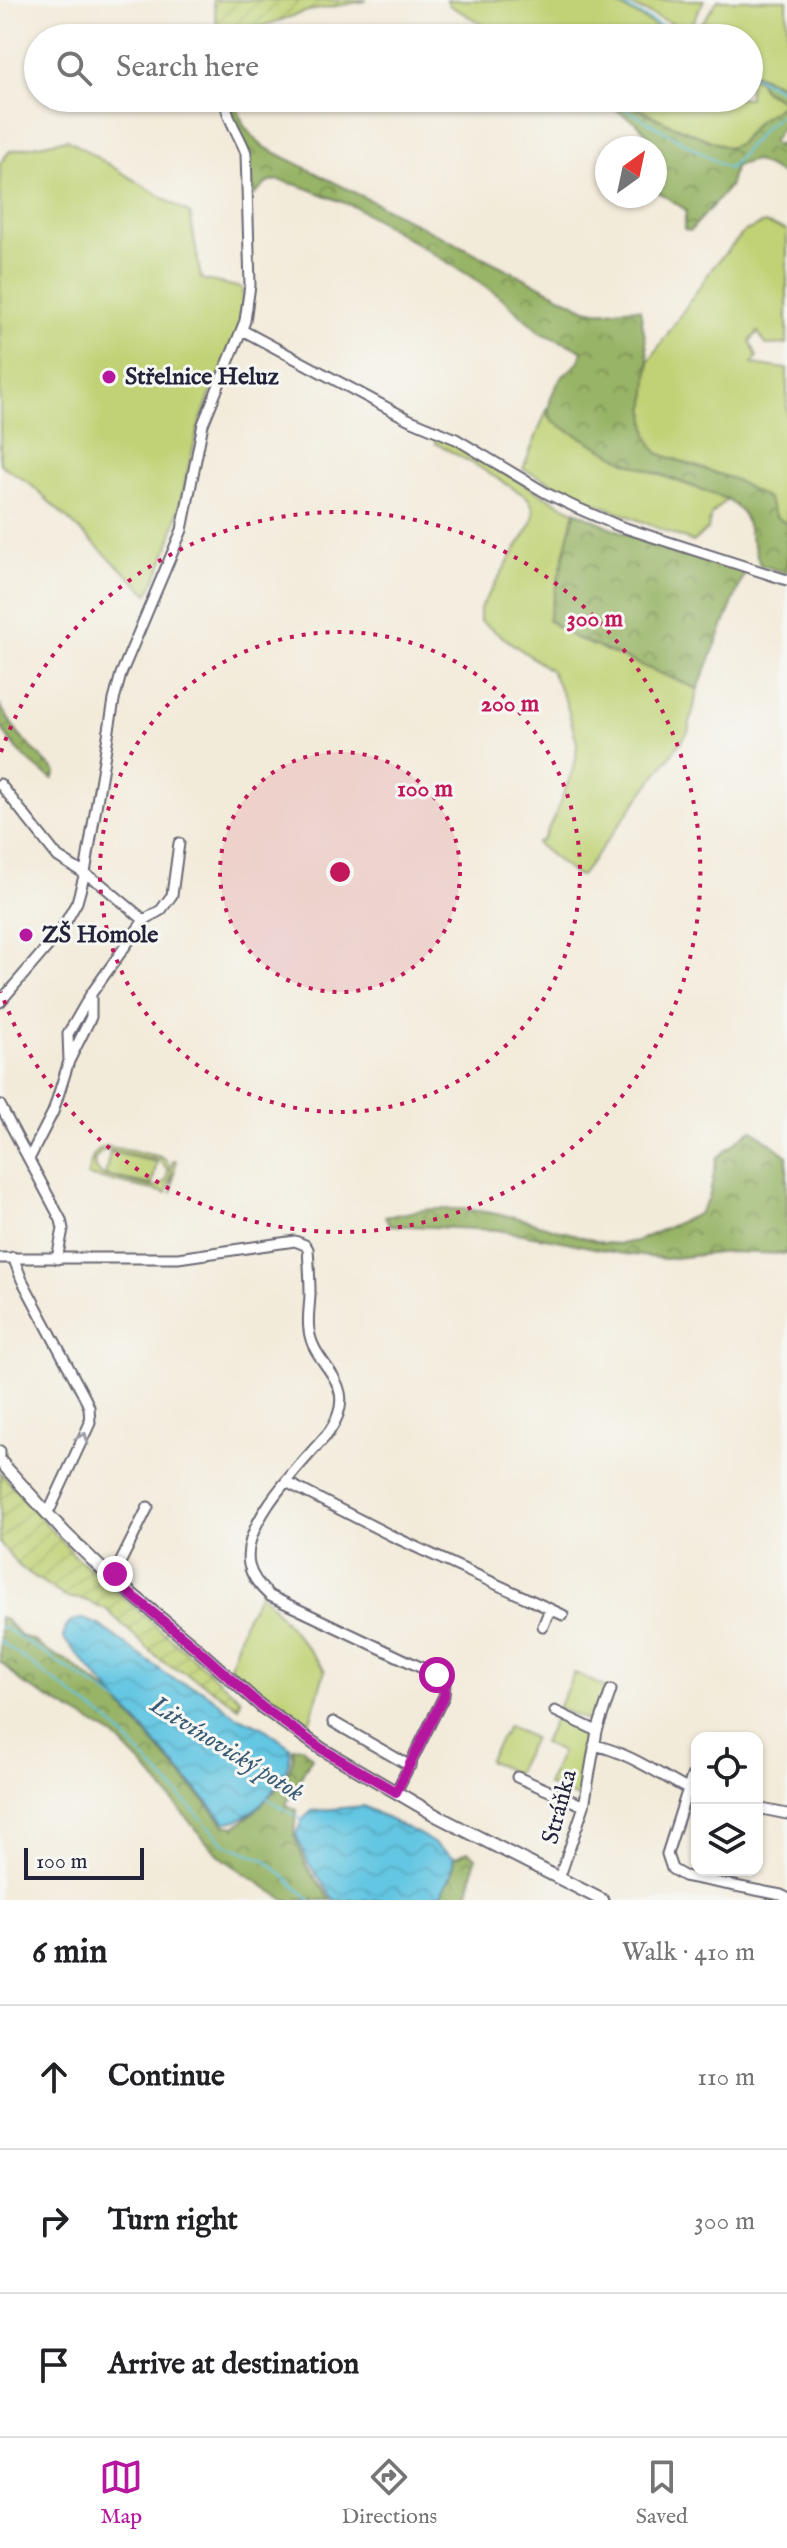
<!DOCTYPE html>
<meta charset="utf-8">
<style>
body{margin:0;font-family:"IM FELL English",serif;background:#f2f2f2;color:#202124}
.controls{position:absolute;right:24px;bottom:24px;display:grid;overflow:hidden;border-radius:16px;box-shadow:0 2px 6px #0004}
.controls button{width:72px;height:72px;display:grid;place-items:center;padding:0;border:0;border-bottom:2px solid #e0e0e0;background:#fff;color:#202124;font:40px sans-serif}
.compass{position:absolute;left:595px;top:136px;width:72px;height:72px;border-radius:50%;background:#fff;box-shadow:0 2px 6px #0004;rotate:33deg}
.scale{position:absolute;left:24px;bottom:20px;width:120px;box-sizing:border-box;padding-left:8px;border:4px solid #22223b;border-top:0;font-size:22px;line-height:28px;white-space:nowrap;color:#22223b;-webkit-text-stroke:6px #f6f6f2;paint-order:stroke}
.stop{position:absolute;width:24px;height:24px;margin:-18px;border:6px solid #b5179e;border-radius:50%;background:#fff}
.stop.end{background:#b5179e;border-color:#fff;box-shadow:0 2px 8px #0008}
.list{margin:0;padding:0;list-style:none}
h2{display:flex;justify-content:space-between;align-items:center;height:104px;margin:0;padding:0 32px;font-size:34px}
h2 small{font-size:26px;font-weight:400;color:#757577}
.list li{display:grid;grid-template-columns:52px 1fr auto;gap:24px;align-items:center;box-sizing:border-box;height:144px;padding:0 32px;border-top:2px solid #e0e0e0}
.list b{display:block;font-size:30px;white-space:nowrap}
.list em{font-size:26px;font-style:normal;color:#757577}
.icon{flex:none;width:44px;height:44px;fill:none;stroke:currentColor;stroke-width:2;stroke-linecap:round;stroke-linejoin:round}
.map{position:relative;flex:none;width:787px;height:1900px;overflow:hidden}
.search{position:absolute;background:#fff;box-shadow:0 2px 6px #0004;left:24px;right:24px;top:24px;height:88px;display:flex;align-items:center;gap:20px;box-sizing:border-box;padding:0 28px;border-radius:44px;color:#757577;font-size:30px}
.sheet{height:536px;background:#fff}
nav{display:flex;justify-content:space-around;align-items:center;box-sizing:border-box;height:112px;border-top:2px solid #e0e0e0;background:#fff;font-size:22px;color:#757577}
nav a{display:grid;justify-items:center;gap:4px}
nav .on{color:#b5179e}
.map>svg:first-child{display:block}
</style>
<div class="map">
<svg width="787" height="1900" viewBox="0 0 787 1900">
<defs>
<pattern id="forest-crowns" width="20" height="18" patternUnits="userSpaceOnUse" patternTransform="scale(2)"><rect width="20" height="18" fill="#98b466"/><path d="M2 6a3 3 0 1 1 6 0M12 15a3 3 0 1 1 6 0" fill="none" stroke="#7c9255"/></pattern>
<pattern id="garden-furrows" width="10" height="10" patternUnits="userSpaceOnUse" patternTransform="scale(2)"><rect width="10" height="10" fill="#c0d275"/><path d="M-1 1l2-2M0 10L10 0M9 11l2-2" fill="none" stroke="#a5b466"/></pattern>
<pattern id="water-waves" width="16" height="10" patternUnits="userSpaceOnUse" patternTransform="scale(2)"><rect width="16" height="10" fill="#64c6e2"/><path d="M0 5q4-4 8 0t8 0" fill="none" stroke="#56aac3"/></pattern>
</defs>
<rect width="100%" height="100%" fill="#f6f6f2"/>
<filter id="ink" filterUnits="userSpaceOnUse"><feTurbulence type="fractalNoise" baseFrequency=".0125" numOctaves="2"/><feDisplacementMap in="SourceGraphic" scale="16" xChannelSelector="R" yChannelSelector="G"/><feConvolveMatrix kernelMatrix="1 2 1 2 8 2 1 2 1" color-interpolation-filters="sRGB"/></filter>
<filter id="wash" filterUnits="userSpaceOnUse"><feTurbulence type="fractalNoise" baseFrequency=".006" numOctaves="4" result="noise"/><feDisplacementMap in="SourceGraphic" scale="32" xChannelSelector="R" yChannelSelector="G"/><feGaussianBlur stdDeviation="1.8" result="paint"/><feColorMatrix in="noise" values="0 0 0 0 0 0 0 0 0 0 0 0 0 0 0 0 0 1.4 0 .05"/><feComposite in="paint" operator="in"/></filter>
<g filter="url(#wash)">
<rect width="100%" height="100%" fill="#f3ebda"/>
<path fill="#c0d275" stroke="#717a58" stroke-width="2" fill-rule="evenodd" d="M447,0H609L678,38H507L449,5Z
M618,0H704L693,22L682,28Z
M718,0H787V87L749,71V38H697L699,27Z
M749,77L758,80L763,90L786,102L758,121L738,144L728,148L667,123L618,98H749Z
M67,139L190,214L201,279L242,288C242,296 243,305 242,313C236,349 213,382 202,417C183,477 179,538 148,594L29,483L0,464V163L10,151Z
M764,223L787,230V344L766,345L758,332L750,341L757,357L752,364L787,369V524L775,516L767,499L657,453L650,444L644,421L649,361L713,267L745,231Z
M548,407V416L655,473L727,499L711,515L708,529L693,542L586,499L523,469Z
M437,436C486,456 526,490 575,511L571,636L698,689L688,732L581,876L575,875L536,843L543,839L555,815L572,772L576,758L577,743L566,702L551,671L480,621V608L532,523C535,512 534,506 527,497L474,464L435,443Z
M106,1146L158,1156L166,1160L171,1169L173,1160H176L172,1194V1171L167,1193L87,1176C91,1163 92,1150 106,1146ZM107,1150L159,1160L168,1170L166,1180L159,1186L153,1187L103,1176L95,1168L94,1161L101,1152Z
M110,1152L157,1162L152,1185L105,1175Z
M261,1592L325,1670L308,1728L263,1697L230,1666L244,1621Z
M574,1673L607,1688L595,1719L590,1722L558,1708Z
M555,1717L588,1733L582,1795L576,1797L547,1785L561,1752L543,1743Z
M508,1726L533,1738L515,1774L488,1760Z"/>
<path fill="url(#forest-crowns)" stroke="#5d6b50" stroke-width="2" d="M755,75L787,87V123L785,122L772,142L777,147L779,143L787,145V177L754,160L735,166L729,187L690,231L684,229L686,210L655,190V176L661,162L650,137L638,124L598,98H618L667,123L728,148L738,144L758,121L786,102L763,89Z
M230,98H234L244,126L262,146L586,309C609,316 617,306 640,309C642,325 647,343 648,359C651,392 636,424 657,453L733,479L768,499L775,516L787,524V573L760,565L743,513L727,499L626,462L553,422C544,409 552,392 560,380C569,368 581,366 582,350L541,333L502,298L467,274L355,207L301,186L278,180L267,183L253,196L250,156L232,117Z
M575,511L626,534L745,572L698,689L571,636L548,620Z
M0,706L19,735L56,772L53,779C36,770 9,744 1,726C0,721 0,712 0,706Z
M753,1130L787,1156V1254L727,1252L665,1259L617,1253L557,1240L497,1230L390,1225L385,1217L428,1209H466L515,1217L603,1243L619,1244L637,1241L698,1214L709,1198L717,1158L749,1131Z
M0,1617L5,1619L21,1636L34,1641L49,1653L66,1660L112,1695L225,1825L235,1827C255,1812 298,1775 293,1748L301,1747L312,1757L286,1804L296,1810L294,1835L307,1867L332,1900H285L225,1860L210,1846L146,1769L113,1735L22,1683L0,1661Z
M468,1851L476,1857L467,1900H439L452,1874L455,1858Z"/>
<path fill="url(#garden-furrows)" stroke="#717a58" stroke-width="2" d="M213,0H366V1L308,11L229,37H219Z
M0,1472L75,1556L241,1699L239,1707L202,1682L161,1661L106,1609L85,1600L65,1597L20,1567L0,1544Z"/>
<path fill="url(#water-waves)" stroke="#43748e" stroke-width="2" d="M83,1619L99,1625L166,1674L177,1681L201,1689L236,1716L262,1727L290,1747C295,1773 252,1824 225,1822L64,1639C64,1626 69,1620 83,1619Z
M363,1806L421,1835L454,1857L451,1875L438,1900H335L309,1864L296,1835L302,1820L312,1811Z"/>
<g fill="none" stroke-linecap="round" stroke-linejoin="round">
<path stroke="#64c6e2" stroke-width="2" d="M613,0L684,38
M491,30L505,38
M749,73L787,93
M607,98L729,169L764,128L787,109
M0,1628H5L124,1705
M0,1641L111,1723L225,1844L266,1860L310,1900
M267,1798L302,1820"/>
</g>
</g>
<g filter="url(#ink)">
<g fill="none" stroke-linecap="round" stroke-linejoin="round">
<defs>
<path id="minor" d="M225,38V35
M242,330L408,419L456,439L546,493L575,507L619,526L787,580
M0,784L58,857L101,884L144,920
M0,1002L60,932L77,902L85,873L114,700L121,674L182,530L203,424L245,321L250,285L246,153C239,134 226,118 225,98
M69,1061L68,1034L91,994L144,920L161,910L172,895L179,843
M0,1105L61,1220L63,1229L57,1259
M29,1159L53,1112L69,1061L91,1017V994
M13,1257L22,1280L85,1398L89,1407L90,1423L51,1507L46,1512
M0,1258H178L295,1241L305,1245L308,1249C309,1264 310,1279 310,1293C310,1305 307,1318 309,1330C313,1368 363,1382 329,1432C304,1462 240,1522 249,1565C252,1578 260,1587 270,1596L437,1675L445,1684L444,1696L396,1792
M0,1451V1456
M286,1482L392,1536L563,1615
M112,1579L148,1507
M543,1626L550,1609
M555,1711L597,1731
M333,1722L410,1766
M594,1745C631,1753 664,1778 697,1794
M692,1776L667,1854L672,1869L684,1876L781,1895L787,1898
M517,1777L584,1806
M757,1808L787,1814
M559,1879L584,1806L597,1731L611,1690"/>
<path id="tertiary" d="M0,1461L64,1532L104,1571L195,1647L262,1707L322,1749L437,1816L602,1900"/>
</defs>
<use href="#minor" stroke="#6b6873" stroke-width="13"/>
<use href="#tertiary" stroke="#6b6873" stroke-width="15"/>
<use href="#minor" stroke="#fff" stroke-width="9"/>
<use href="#tertiary" stroke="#fff" stroke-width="11"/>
</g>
<defs><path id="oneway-chevron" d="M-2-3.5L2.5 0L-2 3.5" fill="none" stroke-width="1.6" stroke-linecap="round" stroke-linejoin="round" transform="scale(2)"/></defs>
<use stroke="#9c9ca7" href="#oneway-chevron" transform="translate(83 1438) rotate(-66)"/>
</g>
<g fill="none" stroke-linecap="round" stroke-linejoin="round" filter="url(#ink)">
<path stroke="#b5179e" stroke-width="10" d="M115,1574L112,1579L195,1647L262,1707L322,1749L396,1792L444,1696L445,1684L437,1675"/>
</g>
<circle cx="340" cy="872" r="120" fill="#c2185b" fill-opacity=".12"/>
<g fill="none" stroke="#c2185b" stroke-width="4" stroke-dasharray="4 8">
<circle cx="340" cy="872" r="120"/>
<circle cx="340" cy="872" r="240"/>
<path d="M1 752A360 360 0 1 1 1 992"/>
</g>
<g fill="#b5179e" stroke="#f6f6f2" stroke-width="3">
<circle cx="109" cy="377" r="8"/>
<circle cx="26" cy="935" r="8"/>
</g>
<g text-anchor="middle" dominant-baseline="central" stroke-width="6" stroke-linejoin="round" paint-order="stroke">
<g font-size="24" font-weight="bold" fill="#22223b" stroke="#f6f6f2" text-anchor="start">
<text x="125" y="377">Střelnice Heluz</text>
<text x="42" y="935">ZŠ Homole</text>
</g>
<g font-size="24" fill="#22223b" stroke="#f6f6f2">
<text transform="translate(560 1807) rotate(-75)">Stráňka</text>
</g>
<g font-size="26" font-style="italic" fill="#395b75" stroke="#f6f6f2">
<text transform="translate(227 1749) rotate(32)">Litvínovický potok</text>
</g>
</g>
<circle cx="340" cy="872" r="12" fill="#c2185b" stroke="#f6f6f2" stroke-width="4"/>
<g font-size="24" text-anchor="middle" font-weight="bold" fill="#c2185b" stroke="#f6f6f2" stroke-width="6" stroke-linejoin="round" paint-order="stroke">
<text x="595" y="626">300 m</text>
<text x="510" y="711">200 m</text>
<text x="425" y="796">100 m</text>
</g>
</svg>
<div class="controls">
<button><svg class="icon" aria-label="locate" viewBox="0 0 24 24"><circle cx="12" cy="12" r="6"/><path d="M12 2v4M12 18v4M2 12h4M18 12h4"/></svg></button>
<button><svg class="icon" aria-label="layers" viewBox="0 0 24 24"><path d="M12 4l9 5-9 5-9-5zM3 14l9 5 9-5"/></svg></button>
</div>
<svg class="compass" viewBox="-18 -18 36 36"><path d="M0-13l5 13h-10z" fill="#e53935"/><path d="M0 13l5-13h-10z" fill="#757577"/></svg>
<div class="scale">100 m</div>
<div class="stop" style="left:437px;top:1675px"></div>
<div class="stop end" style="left:115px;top:1574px"></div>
<div class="search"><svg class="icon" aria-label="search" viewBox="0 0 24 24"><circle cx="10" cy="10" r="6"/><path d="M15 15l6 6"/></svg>Search here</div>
</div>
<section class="sheet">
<h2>6 min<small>Walk · 410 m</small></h2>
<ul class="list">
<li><svg class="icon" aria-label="ahead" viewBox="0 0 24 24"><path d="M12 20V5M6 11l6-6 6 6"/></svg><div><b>Continue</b></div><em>110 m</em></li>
<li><svg class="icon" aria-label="right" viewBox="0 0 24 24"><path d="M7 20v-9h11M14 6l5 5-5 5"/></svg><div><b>Turn right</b></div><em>300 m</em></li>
<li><svg class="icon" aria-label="arrive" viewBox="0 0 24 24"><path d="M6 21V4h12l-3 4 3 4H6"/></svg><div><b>Arrive at destination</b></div></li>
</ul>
</section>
<nav>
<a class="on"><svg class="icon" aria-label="map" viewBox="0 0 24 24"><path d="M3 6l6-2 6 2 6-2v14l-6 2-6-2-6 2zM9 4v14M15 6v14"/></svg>Map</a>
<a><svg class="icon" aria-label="directions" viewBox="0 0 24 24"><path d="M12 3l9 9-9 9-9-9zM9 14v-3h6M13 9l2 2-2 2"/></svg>Directions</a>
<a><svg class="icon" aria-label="saved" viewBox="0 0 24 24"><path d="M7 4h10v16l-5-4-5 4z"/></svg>Saved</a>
</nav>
